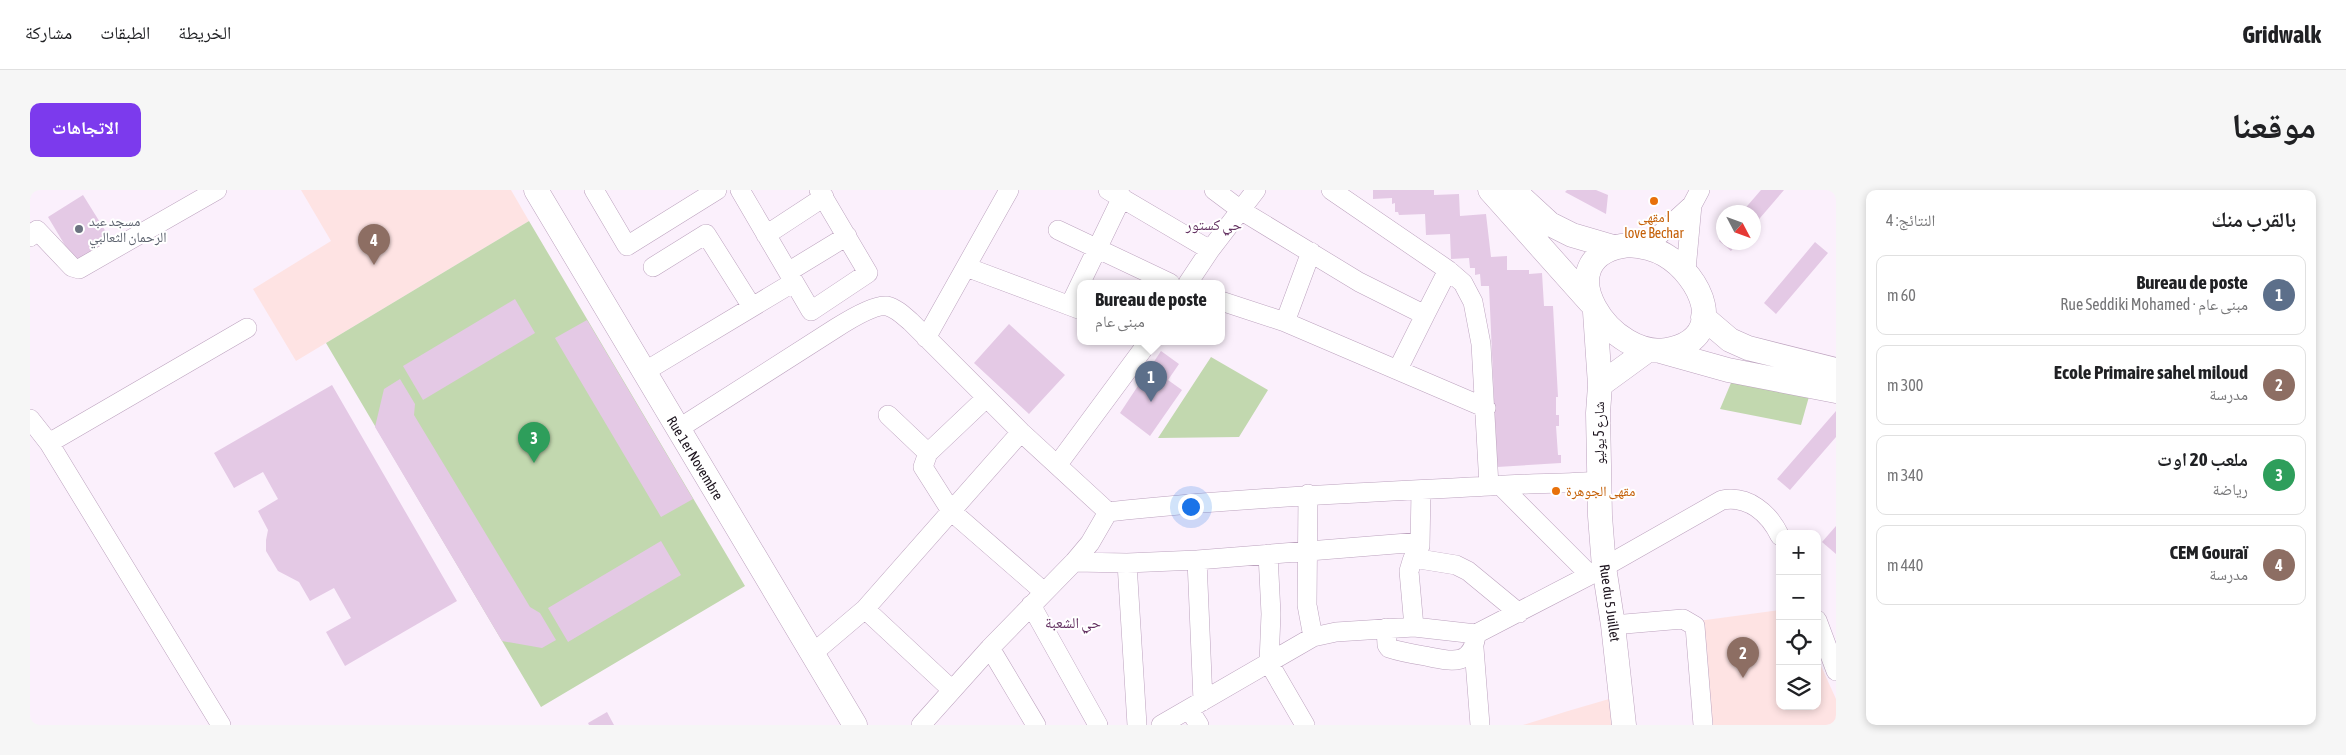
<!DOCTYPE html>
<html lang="ar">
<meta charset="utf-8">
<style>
body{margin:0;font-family:"Asap Condensed","Noto Naskh Arabic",sans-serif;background:#f6f6f6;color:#202124;direction:rtl}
.controls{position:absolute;right:15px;bottom:15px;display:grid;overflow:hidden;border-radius:10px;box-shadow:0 2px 8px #0003}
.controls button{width:45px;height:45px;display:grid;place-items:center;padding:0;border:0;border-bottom:1px solid #e0e0e0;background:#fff;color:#202124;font:25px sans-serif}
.compass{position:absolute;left:1686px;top:15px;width:45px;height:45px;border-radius:50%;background:#fff;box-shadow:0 2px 8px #0003;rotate:131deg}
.you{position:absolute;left:1160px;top:316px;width:18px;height:18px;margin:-12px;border:4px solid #fff;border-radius:50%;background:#1a73e8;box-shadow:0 0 0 8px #1a73e833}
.badge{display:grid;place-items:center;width:32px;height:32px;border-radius:50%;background:#7c3aed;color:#fff;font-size:16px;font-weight:700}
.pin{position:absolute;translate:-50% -41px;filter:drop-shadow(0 1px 2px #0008)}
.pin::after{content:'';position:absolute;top:26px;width:18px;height:15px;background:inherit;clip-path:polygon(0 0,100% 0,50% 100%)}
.popup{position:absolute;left:1047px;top:90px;width:148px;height:65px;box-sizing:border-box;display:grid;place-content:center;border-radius:10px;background:#fff;filter:drop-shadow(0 1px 4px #0005);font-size:16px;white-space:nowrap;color:#757577}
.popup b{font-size:19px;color:#202124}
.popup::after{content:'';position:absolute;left:50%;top:100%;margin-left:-10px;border:10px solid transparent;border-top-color:#fff}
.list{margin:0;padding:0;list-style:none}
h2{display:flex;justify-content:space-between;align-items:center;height:65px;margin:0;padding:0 20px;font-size:21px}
h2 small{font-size:16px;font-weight:400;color:#757577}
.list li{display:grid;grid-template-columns:32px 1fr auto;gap:15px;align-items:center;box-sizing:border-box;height:80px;margin:0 10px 10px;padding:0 10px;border:1px solid #e0e0e0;border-radius:10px}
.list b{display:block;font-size:19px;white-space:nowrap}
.list p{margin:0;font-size:16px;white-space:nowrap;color:#757577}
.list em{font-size:16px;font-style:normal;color:#757577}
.icon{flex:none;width:28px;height:28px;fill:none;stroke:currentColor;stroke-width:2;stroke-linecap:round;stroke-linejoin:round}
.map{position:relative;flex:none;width:1806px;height:535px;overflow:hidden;direction:ltr;border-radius:10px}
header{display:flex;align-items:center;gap:30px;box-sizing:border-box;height:70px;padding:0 25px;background:#fff;border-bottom:1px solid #e0e0e0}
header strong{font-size:24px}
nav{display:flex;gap:28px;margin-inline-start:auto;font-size:18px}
.intro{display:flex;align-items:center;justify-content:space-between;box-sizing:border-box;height:120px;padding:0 30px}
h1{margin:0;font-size:35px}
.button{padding:12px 22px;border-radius:10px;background:#7c3aed;color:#fff;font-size:18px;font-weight:700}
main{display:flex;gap:30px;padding:0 30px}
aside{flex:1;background:#fff;border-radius:10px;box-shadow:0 2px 8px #0003}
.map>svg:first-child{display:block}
</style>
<header>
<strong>Gridwalk</strong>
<nav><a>الخريطة</a><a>الطبقات</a><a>مشاركة</a></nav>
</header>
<div class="intro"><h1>موقعنا</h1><a class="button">الاتجاهات</a></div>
<main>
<aside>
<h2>بالقرب منك<small>النتائج: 4</small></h2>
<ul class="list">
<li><span class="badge" style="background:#5c6f8a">1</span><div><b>Bureau de poste</b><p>مبنى عام · Rue Seddiki Mohamed</p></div><em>60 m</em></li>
<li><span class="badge" style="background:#8d6e63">2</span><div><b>Ecole Primaire sahel miloud</b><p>مدرسة</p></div><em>300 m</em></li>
<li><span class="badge" style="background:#2e9e5b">3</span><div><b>ملعب 20 اوت</b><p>رياضة</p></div><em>340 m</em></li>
<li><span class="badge" style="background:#8d6e63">4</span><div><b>CEM Gouraï</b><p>مدرسة</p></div><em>440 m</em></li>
</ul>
</aside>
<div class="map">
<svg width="1806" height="535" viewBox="0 0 1806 535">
<rect width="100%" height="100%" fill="#fbf0fc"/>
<path fill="#fee3e3" d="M271,0H481L499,31L266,171L223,99L301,51Z
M1750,420V516H1787V467L1806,509V535H1683L1668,431Z
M1579,509L1582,535H1493L1538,521Z"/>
<path fill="#c2d8af" d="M499,31L715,396L511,517L296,153Z
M1181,167L1238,200L1209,247L1128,248Z
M1706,181L1782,196L1771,235L1690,219Z"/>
<path fill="#e4c9e5" d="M1343,0H1404V5L1429,4L1430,26L1456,24L1461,67L1477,66V80H1499V84L1512,83L1514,116H1523L1528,207H1526V225H1529V236H1526L1528,265H1531V273L1467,277L1459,96H1451L1450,84L1445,85V78H1440L1439,68L1421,69L1420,44L1396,45L1395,24L1369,25L1368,22H1365V13L1362,14V8L1343,9Z
M1537,0H1566L1578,5L1576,24L1535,2Z
M1731,0H1754L1724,35V22H1712Z
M53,5L81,50L45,72L18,27Z
M1694,45V52H1708L1701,61L1689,51Z
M1785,52L1798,63L1746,124L1734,113Z
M485,109L505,143L393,210L373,176Z
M557,130L663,309L631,327L525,148Z
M979,134L1035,185L999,224L944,173Z
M1131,161L1149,174L1138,190L1152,200L1120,246L1090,223Z
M370,189L385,214L384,225L500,417L510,423L526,450L512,458L472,451L345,237L354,199Z
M302,195L427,411L315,476L296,442L321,428L304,398L280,411L269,392L248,381L236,361V350L238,340L228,321L248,309L233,282L204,298L184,263Z
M1806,221V247L1760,300L1747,289Z
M1806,336V364L1792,352Z
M631,351L651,385L538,452L518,418Z
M577,522L584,535H559L558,533Z"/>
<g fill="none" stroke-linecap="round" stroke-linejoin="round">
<defs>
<path id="minor" d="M564,0L597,56L687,0
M710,0L764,92
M1078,0L1180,60
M1184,0L1212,21L1329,92L1395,125L1418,80
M1301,0L1418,80L1433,93L1443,112L1451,154L1459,296
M1028,40L1140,93
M736,45L794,7
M0,47L7,40L42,77L49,79L187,0
M1616,57L1662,15L1670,0
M623,77L676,44L722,117
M936,77L1051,120
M1656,80L1662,15
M758,82L817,46
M1158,93L1180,60L1226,0
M1191,111L1255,132L1456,218
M1040,115L1092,7
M1255,132L1281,62
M896,148L979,0
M1368,179L1395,125
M614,182L764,92L781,121L838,83L789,0
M956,208L898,263L893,277L921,321L1014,402
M858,225L898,263
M0,229L19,253L191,535
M648,239L806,138C817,131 844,114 857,116C866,118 874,126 881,132L991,242L1078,322
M19,253L217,138
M1028,274L1119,151
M1470,295L1560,385
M1278,304L1277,415L1283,447
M1238,364L1241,424L1239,473L1275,535
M1383,368L1426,375L1438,381L1489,423
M1167,370L1173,511
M1044,372L1097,373L1167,370L1390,352
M1097,373L1107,535
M1001,415L1068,535
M835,419L922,500
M1787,430L1806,481
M1583,435L1653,429L1665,436L1673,535
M1384,437L1379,381L1382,371L1390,356L1391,300
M1356,438L1357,455L1359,458C1371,462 1383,464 1395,466C1419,471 1443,478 1446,444
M960,458L1006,535
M1444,458L1450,535
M782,464L835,419L991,242
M1159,519L1169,535
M891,535L960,458L1044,372L1060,353L1078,322C1205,308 1332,303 1460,296C1496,293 1533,294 1570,291
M1131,535L1283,447L1306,442L1384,437L1446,444L1560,385L1692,310C1718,305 1739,323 1750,346"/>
<path id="major" d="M506,0L825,535
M1460,0L1560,112
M1483,0L1520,34L1542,45L1583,57
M1598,55C1611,56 1624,58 1635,65C1671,86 1698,145 1642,159C1581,175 1511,66 1598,55Z
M1565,122L1570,195L1568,223L1570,326L1574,377L1583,435L1594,535
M1673,127L1700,150L1718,158L1806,180
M1630,161L1698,180L1806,201
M1570,195L1618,160"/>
</defs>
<use href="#minor" stroke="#bca2be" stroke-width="20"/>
<use href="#major" stroke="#bca2be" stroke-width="25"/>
<use href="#minor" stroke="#fff" stroke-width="19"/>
<use href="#major" stroke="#fff" stroke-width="24"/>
</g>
<g fill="#e8710a" stroke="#fff" stroke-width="2">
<circle cx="1624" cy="11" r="5"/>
<circle cx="1526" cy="301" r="5"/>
</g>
<circle fill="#6b7280" stroke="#fff" stroke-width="2" cx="49" cy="39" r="5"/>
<g text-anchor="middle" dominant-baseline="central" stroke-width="4" stroke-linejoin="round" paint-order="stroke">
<g font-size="14" fill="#c56008" stroke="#fff">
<text x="1624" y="27">مقهى I<tspan x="1624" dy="16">love Bechar</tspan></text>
<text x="1536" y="301" text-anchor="start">مقهى الجوهرة</text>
</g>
<g font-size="14" fill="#5b616d" stroke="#fff" text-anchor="start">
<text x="59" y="31">مسجد عبد<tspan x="59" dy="16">الرحمان الثعالبي</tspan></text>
</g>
<g font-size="14" fill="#1c131d" stroke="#fff">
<text transform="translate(1569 243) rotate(-90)">شارع 5 يوليو</text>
<text transform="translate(665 268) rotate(59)">Rue 1er Novembre</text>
<text transform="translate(1580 413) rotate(82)">Rue du 5 Juillet</text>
</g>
<g font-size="15" fill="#633161" stroke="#fff">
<text x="1184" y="34">حي كستور</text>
<text x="1043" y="432">حي الشعبة</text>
</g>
</g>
</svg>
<div class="controls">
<button>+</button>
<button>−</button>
<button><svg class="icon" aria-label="locate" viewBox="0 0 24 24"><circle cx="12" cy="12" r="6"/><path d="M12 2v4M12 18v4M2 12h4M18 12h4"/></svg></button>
<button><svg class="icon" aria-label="layers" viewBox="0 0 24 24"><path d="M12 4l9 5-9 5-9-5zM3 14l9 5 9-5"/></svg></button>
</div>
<svg class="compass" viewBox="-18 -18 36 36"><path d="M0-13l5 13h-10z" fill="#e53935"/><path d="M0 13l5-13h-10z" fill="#757577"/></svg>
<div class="you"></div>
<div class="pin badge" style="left:1121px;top:212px;background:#5c6f8a">1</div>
<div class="popup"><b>Bureau de poste</b>مبنى عام</div>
<div class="pin badge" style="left:1713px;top:488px;background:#8d6e63">2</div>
<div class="pin badge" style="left:504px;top:273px;background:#2e9e5b">3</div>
<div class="pin badge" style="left:344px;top:75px;background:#8d6e63">4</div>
</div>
</main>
